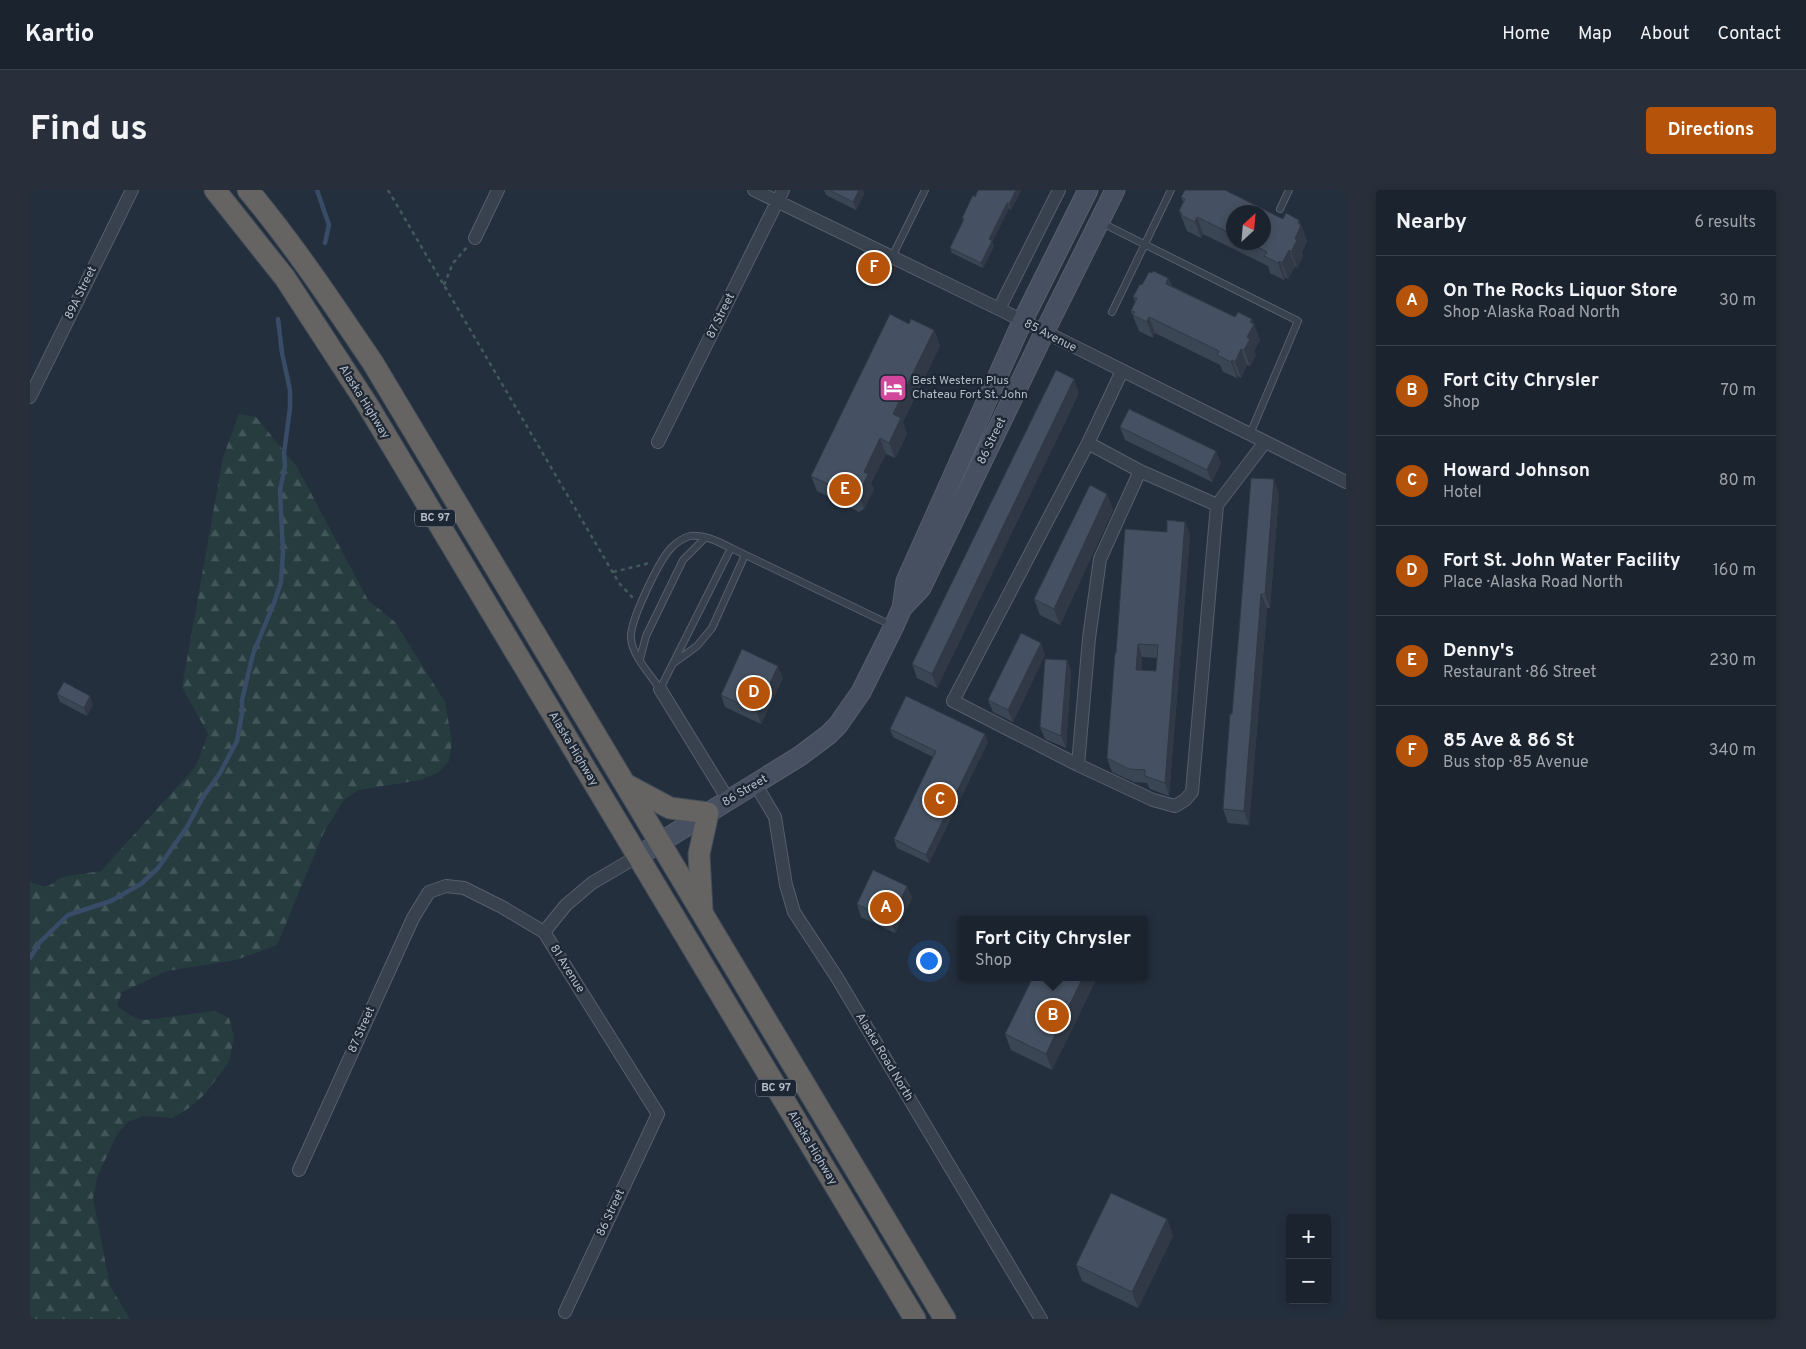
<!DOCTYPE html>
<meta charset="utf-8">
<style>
body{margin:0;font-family:Overpass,sans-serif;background:#282f3a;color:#f1f3f6}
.controls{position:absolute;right:15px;bottom:15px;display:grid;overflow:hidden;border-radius:5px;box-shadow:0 2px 8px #0003}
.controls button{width:45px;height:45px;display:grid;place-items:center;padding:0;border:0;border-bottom:1px solid #39404a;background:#1b232e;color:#f1f3f6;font:25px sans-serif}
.compass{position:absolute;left:1196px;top:15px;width:45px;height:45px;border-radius:50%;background:#1b232e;box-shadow:0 2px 8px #0003;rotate:26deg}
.you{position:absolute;left:898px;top:770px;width:18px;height:18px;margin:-12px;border:4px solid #fff;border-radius:50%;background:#1a73e8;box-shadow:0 0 0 8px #1a73e833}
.badge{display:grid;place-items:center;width:32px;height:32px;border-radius:50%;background:#b45309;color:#fff;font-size:16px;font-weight:700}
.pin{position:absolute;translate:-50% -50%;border:2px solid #fff;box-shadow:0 1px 5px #0006}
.popup{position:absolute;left:928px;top:726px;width:190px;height:65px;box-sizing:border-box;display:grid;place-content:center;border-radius:5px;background:#1b232e;filter:drop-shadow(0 1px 4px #0005);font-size:16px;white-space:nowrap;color:#a0a4aa}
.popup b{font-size:19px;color:#f1f3f6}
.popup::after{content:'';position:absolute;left:50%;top:100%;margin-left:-10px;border:10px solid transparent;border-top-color:#1b232e}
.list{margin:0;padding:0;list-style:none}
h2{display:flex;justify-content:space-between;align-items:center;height:65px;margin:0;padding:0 20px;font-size:21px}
h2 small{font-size:16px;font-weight:400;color:#a0a4aa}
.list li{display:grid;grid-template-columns:32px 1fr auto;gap:15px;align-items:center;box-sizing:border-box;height:90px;padding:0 20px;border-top:1px solid #39404a}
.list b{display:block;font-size:19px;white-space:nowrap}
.list p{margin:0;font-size:16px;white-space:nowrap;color:#a0a4aa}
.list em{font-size:16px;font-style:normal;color:#a0a4aa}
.map{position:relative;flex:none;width:1316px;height:1129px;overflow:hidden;border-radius:5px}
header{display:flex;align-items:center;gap:30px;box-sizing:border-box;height:70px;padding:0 25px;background:#1b232e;border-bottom:1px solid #39404a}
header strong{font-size:24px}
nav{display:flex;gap:28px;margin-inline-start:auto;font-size:18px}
.intro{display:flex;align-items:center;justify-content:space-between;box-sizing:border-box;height:120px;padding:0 30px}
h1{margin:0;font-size:35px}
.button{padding:12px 22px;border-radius:5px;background:#b45309;color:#fff;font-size:18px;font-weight:700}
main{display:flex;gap:30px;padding:0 30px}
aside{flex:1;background:#1b232e;border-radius:5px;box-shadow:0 2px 8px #0003}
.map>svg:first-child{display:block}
</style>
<header>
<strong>Kartio</strong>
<nav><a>Home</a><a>Map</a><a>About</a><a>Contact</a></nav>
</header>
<div class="intro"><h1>Find us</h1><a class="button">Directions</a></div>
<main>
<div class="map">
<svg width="1316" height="1129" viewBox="0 0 1316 1129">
<defs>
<pattern id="forest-firs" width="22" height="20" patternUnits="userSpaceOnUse" patternTransform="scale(1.25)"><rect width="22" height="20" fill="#263c3f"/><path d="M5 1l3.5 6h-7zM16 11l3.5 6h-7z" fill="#435659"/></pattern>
</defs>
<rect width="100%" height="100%" fill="#242f3e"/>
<path fill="url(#forest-firs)" d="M209,224L226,227L267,277L338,410L365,432L415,512L422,552L419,571L408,583L390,590L329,600L314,610L294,642L247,755L206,770L137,781L92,802L87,816L105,828L115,830L185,821L199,828L204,847L199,872L175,904L159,918L142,928L113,926L98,932L87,944L68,985L63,1008L80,1096L100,1129H0V692C26,703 20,689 38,686C48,684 60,683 71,681L166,576L178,544L152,497L193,267Z"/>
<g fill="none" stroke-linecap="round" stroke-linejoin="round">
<path stroke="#394c67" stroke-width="4.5" d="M287,0L299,35L295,53
M0,768L10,752L38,725L81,711L111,694L128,678L157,637L173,607L190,583L207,551L212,523V510L223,464L244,413L251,392L253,362L250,301L255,276L254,263L260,218V200L252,163L248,129"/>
<defs>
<path id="service" d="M1250,19L1259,0
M1070,32L1268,131L1220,244
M862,67L895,0
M1082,122L1141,0
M701,358C689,352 674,344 660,346C653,348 646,353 641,358C629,371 599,432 601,449C603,467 620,484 630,499L701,358L863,436
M610,469L616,446L653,370L675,348
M645,472L667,456L682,438L715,365"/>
<path id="minor" d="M724,0L969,119L1316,292
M445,48L468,0
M969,119L1029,0
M0,207L102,0
M628,252L753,0
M1058,253L1110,281L1187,315L1162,602L1155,610L1145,616L1123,610L1048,575L923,511L1058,253L1092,181
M1187,315L1235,252
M630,499L699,611
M1048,575L1059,448L1070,369L1110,281
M726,595L745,627L756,695L764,722L806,786L1011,1129
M514,742L536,715L562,693L608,666
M269,980L383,728L399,702L416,696L434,698L472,717L514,742L628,924L535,1122"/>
<path id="secondary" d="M872,418L891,398L1014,143L1085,0
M608,666L770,566L798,545L808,535L831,502L864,436L872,418L876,391L992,132L1058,0"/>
<path id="trunk" d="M185,0L255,88L337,214L885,1129
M218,0C264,55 303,114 343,173L915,1129
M595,594L640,618L678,623L669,664L672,720"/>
</defs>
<use href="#service" stroke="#565f6c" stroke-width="8"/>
<use href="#minor" stroke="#565f6c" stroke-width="14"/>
<use href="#secondary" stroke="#565f6c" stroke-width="21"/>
<use href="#trunk" stroke="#434c59" stroke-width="23"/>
<path stroke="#44595c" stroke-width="2.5" stroke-dasharray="4 4" stroke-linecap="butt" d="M358,0L589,393L603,408
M414,95L423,73L438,56
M583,382L616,374L620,371"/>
<use href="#service" stroke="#38414e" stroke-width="6"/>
<use href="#minor" stroke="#38414e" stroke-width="12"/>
<use href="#secondary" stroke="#465061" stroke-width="19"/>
<use href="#trunk" stroke="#656462" stroke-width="21"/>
</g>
<path fill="#3b4654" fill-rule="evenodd" d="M794,0H833L834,4L826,20L796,5Z
M991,0L981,20L979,18L962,52L964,56L953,78L922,63L920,58L933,31L932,28L945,7Z
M1151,7L1253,29L1269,30L1277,51L1272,62L1273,66L1267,78L1265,76L1258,89L1255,87L1254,90L1240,83L1238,76L1173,44L1171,48L1157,41L1149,21L1153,12ZM1204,22L1234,52H1204Z
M1122,83L1138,88L1142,96L1205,127L1222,129L1230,150L1224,161L1226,165L1220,176L1217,175L1211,188L1208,186L1207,188L1193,182L1190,175L1125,143L1123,148L1109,141L1101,121L1105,112L1103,107Z
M879,134L904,140L910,156L873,232L877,244L865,268L856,264L841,293L844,299L834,319L829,322L787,301L781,286Z
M1049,203L907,498L887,488L882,474Z
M1090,237L1191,273L1182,292L1095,250Z
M1249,303L1240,418H1237L1219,635L1198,633L1193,619Z
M1077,304L1083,320L1030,435L1010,425L1004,409Z
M1155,332L1160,345L1139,606L1120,599L1117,593L1104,592L1082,582L1077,568L1086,463ZM1112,467L1127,468L1126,481L1111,480Z
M1015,465L983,532L963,522L958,510Z
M1037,470L1041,482L1036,558L1015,549L1010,537Z
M753,488L731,534L695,517L691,505Z
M27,504L63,514L57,526L30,512Z
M860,539L958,552L899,673L867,658L864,649L903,567L863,547Z
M877,696L882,708L865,743L831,727L827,714Z
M1065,792L1022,880L981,860L975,844Z
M1137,1029L1143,1046L1108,1118L1052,1091L1046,1075Z"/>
<path fill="#303945" d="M829,0H833L834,4L826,20L823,12Z
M986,0H991L981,20L979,14Z
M977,13L979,18L962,52L964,56L953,78L951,73L959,49Z
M1167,27L1173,44L1171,48L1165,32Z
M1269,30L1277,51L1272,62L1273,66L1267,78L1261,62L1268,33Z
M1259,60L1265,76L1258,89L1252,73Z
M1250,71L1255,87L1254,90L1248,73Z
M1138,88L1144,104L1136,94Z
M1119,127L1125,143L1123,148L1117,132Z
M1222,129L1230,150L1224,161L1226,165L1220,176L1214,160L1220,132Z
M904,140L910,156L873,232L877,244L865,268L859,253L863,224Z
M1211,159L1217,175L1211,188L1205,172Z
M1202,170L1208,186L1207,188L1201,172Z
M1044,189L1049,203L907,498L902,484Z
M850,248L856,264L841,293L844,299L834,319L829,304L834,282Z
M1186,261L1191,273L1182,292L1177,280Z
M1244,289L1249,303L1240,418L1235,404Z
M1077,304L1083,320L1030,435L1024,419Z
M1155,332L1160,345L1139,606L1135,593Z
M1231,404L1237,418L1219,635L1214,621Z
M1011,453L1015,465L983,532L978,520Z
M1108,454L1112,467L1111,493L1106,480Z
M1037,470L1041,482L1036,558L1031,546Z
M748,476L753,488L731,534L727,522Z
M60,506L63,514L57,526L54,518Z
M955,544L958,552L899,673L896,665Z
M877,696L882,708L865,743L861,731Z
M1053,787H1063L1065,792L1022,880L1016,864Z
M1137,1029L1143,1046L1108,1118L1102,1102Z"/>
<path fill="#455162" stroke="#303945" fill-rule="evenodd" d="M799,0H829L823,12Z
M948,0H986L979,14L977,13L959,49L962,51L951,73L920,58L934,29L932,28L943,5L945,7Z
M1155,0H1195L1253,29L1256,23L1269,30L1268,33L1271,35L1265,49L1267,50L1261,62L1259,60L1252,73L1250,71L1248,73L1234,66L1237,62L1218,52H1234V22H1204V45L1167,27L1165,32L1151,25L1152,23L1149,21L1155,9L1151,7Z
M1123,81L1138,88L1136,94L1205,127L1208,122L1222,129L1220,132L1224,134L1217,147L1220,149L1214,160L1211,159L1205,172L1202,170L1201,172L1187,165L1189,161L1119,127L1117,132L1103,125L1105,122L1101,121L1107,108L1103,107L1110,94L1112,95L1119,82L1122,83Z
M860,124L879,134L881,129L904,140L863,224L871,228L859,253L850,248L834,282L838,284L829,304L823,306L781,286Z
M1026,180L1044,189L902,484L882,474Z
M1099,219L1186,261L1177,280L1090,237Z
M1221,288L1244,289L1235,404H1231L1214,621L1193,619L1200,524H1202L1211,417Z
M1060,295L1077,304L1024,419L1004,409Z
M1137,330L1155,332L1135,593L1115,586V580L1099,579L1077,568L1085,463H1086L1095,339L1137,342ZM1108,454L1128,455L1126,481L1106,480Z
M991,443L1011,453L978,520L958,510Z
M712,459L748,476L727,522L691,505Z
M1015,469L1037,470L1031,546L1010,537Z
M34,492L60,506L54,518L27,504Z
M876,506L955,544L896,665L864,649L906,561L860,539Z
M843,680L877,696L861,731L827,714Z
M1003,787H1053L1016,864L975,844Z
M1081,1003L1137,1029L1102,1102L1046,1075Z"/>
<defs>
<symbol id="hotel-square" viewBox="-11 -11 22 22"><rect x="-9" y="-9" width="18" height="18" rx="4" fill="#d1479c" stroke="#1d2633"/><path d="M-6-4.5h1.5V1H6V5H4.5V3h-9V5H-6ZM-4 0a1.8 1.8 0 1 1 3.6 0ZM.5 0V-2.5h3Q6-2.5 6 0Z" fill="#fff"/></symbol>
</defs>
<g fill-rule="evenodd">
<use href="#hotel-square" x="847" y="182" width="32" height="32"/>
</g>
<g text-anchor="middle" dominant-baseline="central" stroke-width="4.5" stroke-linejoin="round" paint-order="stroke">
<g fill="#1d2633" stroke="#878f9c" stroke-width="1">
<rect x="385" y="319.5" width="40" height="17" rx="4"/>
<rect x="726" y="889.5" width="40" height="17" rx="4"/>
</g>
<g font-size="11" font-weight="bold" fill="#b4bcc9">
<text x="405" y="328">BC 97</text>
<text x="746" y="898">BC 97</text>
</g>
<g font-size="12" fill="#b4bcc9" stroke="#1d2633">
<text transform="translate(51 103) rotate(-64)">89A Street</text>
<text transform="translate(691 126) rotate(-64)">87 Street</text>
<text transform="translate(1020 146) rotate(27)">85 Avenue</text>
<text transform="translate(334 212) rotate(58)">Alaska Highway</text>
<text transform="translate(962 251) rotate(-64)">86 Street</text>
<text transform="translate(543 559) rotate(59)">Alaska Highway</text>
<text transform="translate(715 601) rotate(-31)">86 Street</text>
<text transform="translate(537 779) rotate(58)">81 Avenue</text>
<text transform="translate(332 840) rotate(-66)">87 Street</text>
<text transform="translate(854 867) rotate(59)">Alaska Road North</text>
<text transform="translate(782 958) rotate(59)">Alaska Highway</text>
<text transform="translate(581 1023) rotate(-65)">86 Street</text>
</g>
<g font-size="12" fill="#b4bcc9" stroke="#1d2633" text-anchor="start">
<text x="882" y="191">Best Western Plus<tspan x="882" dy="14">Chateau Fort St. John</tspan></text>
</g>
</g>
</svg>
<div class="controls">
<button>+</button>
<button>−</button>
</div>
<svg class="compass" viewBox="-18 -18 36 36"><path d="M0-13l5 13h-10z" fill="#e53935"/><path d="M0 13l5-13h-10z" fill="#a0a4aa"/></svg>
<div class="you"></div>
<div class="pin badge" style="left:856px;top:718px">A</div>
<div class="pin badge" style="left:1023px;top:826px">B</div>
<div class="popup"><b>Fort City Chrysler</b>Shop</div>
<div class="pin badge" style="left:910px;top:610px">C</div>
<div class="pin badge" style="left:724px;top:503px">D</div>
<div class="pin badge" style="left:815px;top:300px">E</div>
<div class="pin badge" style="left:844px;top:78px">F</div>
</div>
<aside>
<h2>Nearby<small>6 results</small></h2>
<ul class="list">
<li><span class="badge">A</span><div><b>On The Rocks Liquor Store</b><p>Shop · Alaska Road North</p></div><em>30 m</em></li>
<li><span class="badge">B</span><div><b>Fort City Chrysler</b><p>Shop</p></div><em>70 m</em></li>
<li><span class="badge">C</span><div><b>Howard Johnson</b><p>Hotel</p></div><em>80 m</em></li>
<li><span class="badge">D</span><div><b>Fort St. John Water Facility</b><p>Place · Alaska Road North</p></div><em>160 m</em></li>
<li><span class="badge">E</span><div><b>Denny's</b><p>Restaurant · 86 Street</p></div><em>230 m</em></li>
<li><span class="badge">F</span><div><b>85 Ave &amp; 86 St</b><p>Bus stop · 85 Avenue</p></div><em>340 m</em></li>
</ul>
</aside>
</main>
